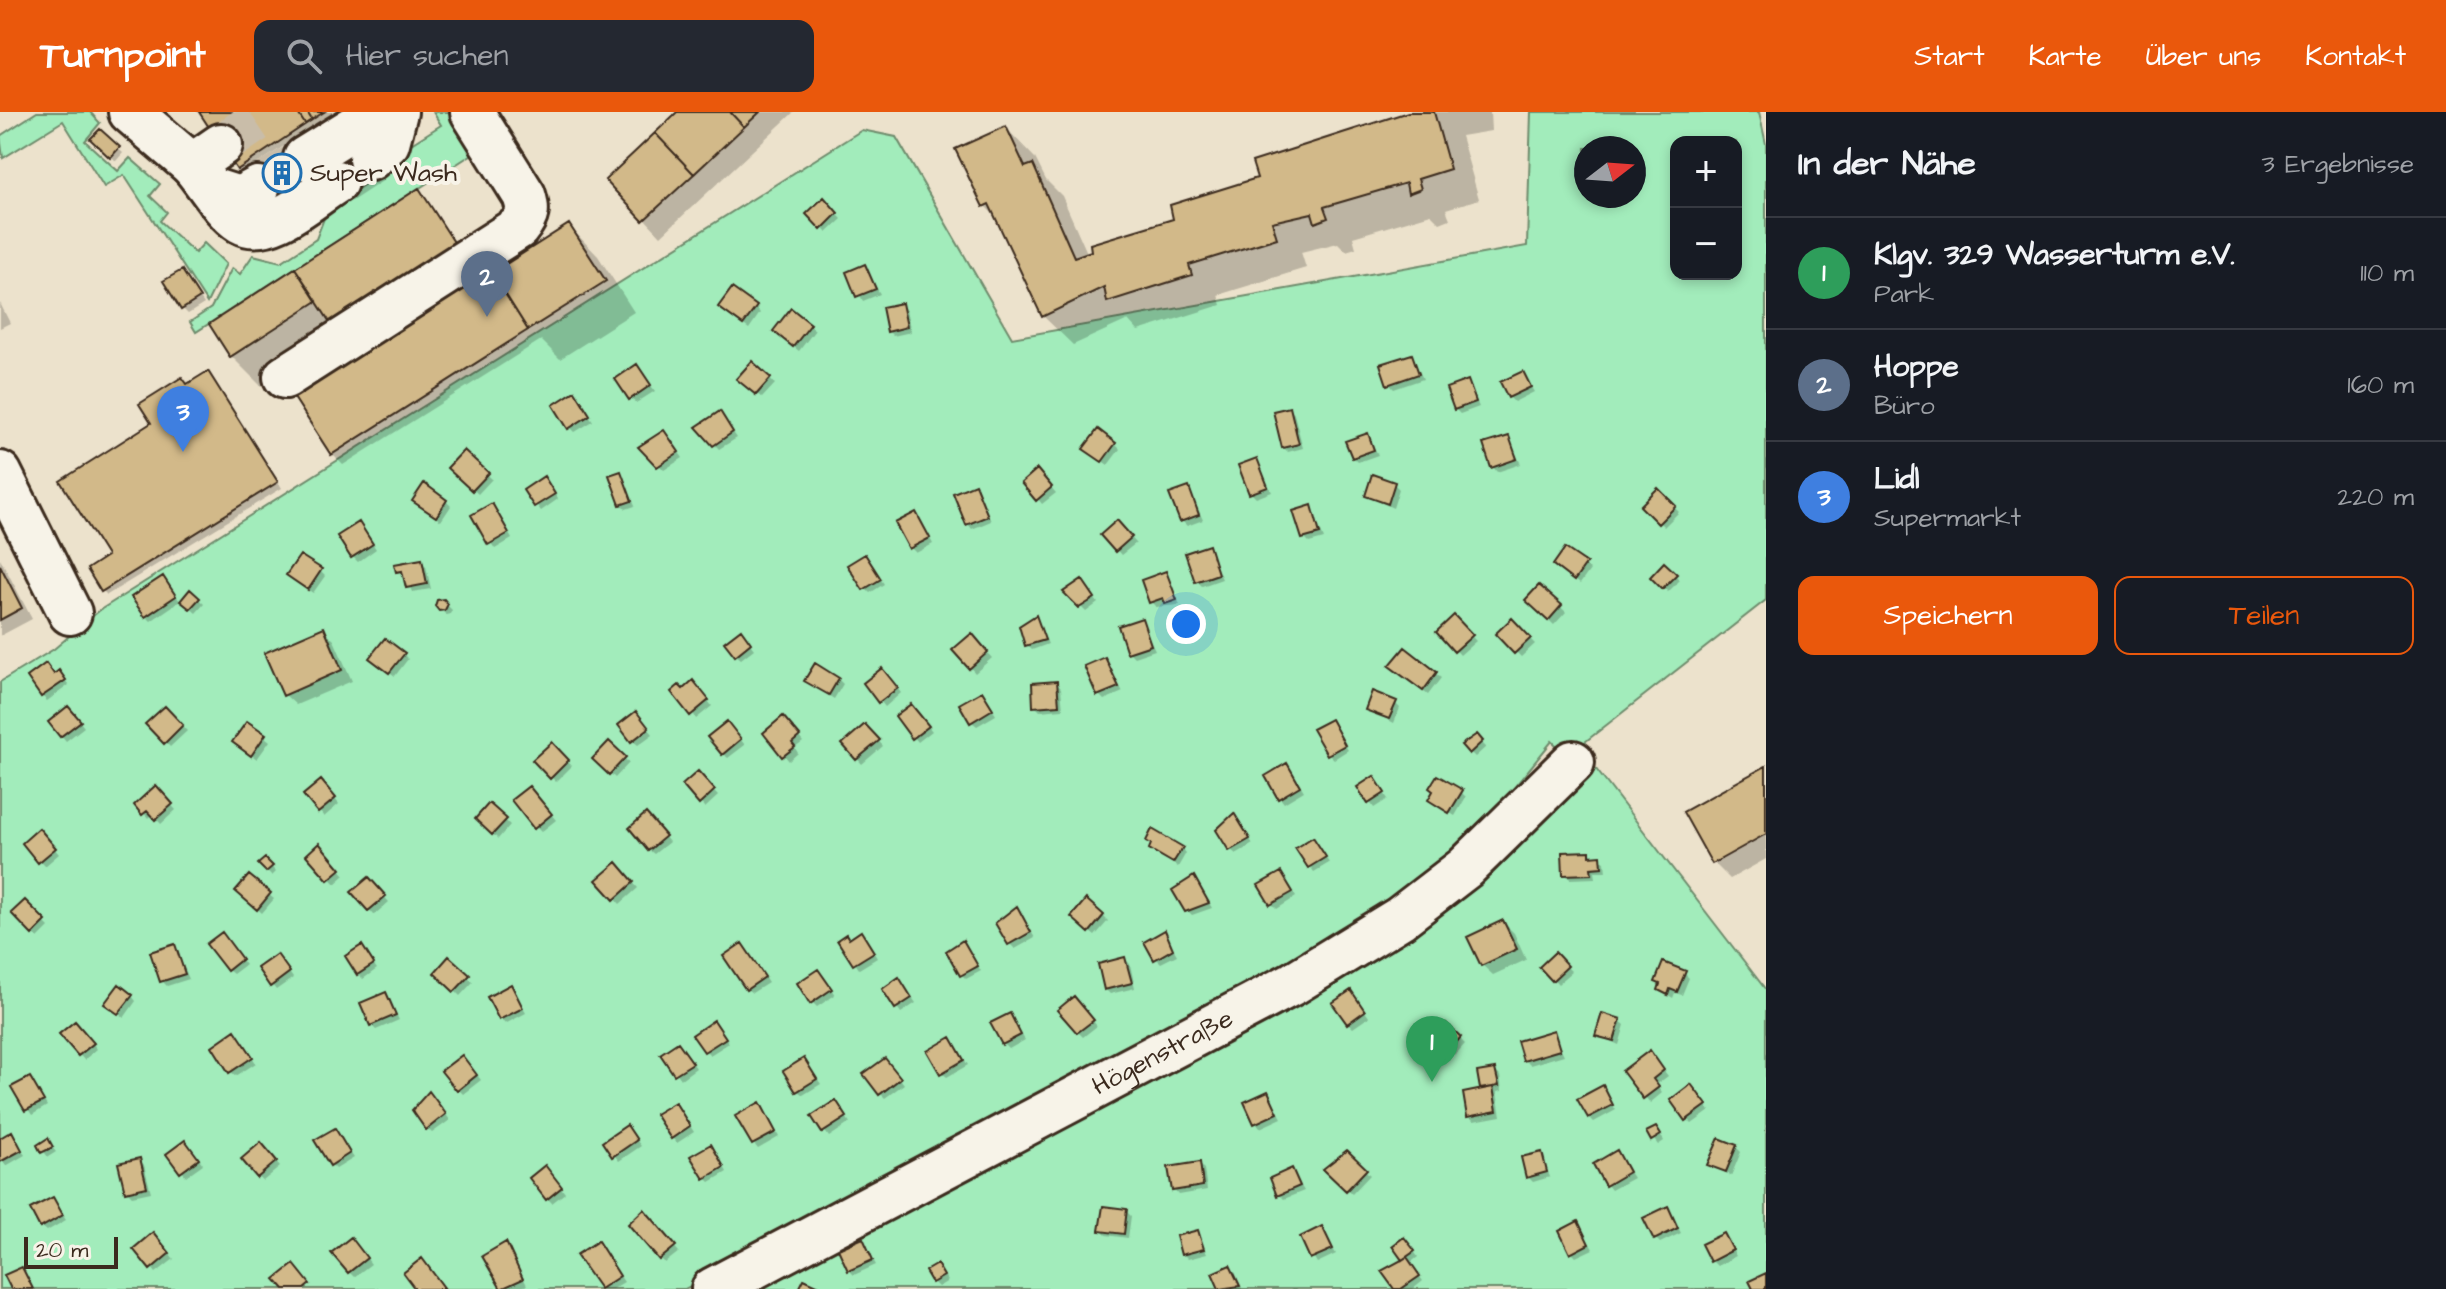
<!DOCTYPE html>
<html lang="de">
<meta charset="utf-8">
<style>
body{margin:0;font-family:"Architects Daughter",sans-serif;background:#242831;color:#f1f3f6}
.controls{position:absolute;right:24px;top:24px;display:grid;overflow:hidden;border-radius:16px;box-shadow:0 4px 12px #0003}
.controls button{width:72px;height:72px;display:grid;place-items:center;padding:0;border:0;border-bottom:2px solid #363941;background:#171b24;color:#f1f3f6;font:40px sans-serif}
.compass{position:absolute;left:1574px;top:24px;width:72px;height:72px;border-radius:50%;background:#171b24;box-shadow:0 4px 12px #0003;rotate:73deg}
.scale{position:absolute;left:24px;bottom:20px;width:94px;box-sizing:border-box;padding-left:8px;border:4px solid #3b2a1e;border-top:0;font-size:22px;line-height:28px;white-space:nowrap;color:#3b2a1e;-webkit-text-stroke:6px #f7f3e8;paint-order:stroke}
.you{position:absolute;left:1186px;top:512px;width:28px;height:28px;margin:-20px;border:6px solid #fff;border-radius:50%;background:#1a73e8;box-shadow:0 0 0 12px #1a73e833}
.badge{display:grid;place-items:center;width:52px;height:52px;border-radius:50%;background:#ea580c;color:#fff;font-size:26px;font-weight:700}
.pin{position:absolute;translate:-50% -66px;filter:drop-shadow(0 2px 4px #0008)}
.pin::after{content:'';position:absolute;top:42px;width:28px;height:24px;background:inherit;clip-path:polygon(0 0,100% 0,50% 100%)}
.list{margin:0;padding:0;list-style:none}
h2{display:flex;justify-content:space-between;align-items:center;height:104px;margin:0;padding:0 32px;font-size:34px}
h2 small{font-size:26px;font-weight:400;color:#9ea1a6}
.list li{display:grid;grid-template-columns:52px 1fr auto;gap:24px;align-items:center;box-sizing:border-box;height:112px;padding:0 32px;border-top:2px solid #363941}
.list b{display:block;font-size:30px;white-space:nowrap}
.list p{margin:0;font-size:26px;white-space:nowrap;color:#9ea1a6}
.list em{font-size:26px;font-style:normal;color:#9ea1a6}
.actions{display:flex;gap:16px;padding:24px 32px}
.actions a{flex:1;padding:18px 0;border:2px solid #ea580c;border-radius:16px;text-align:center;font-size:28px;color:#ea580c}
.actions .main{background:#ea580c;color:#fff}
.icon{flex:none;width:44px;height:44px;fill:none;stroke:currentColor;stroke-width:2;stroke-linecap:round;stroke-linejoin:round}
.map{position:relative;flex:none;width:1766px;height:1177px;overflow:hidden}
header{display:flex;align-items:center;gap:48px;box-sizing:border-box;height:112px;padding:0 40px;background:#ea580c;color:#fff}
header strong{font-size:38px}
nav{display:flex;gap:44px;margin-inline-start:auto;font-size:28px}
.search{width:560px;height:72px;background:#242831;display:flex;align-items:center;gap:20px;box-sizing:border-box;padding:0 28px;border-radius:16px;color:#9ea1a6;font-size:30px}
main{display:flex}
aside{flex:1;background:#171b24}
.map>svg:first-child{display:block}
</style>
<header>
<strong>Turnpoint</strong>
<div class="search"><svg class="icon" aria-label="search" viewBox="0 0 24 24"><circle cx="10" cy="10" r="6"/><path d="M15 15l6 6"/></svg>Hier suchen</div>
<nav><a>Start</a><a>Karte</a><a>Über uns</a><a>Kontakt</a></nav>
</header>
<main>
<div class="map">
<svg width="1766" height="1177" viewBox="0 0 1766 1177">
<rect width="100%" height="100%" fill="#ece2cc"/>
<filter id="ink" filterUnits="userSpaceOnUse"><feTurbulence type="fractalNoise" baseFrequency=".0125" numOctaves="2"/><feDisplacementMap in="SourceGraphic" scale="16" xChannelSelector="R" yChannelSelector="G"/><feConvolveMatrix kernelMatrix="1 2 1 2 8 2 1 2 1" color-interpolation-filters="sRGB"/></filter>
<g filter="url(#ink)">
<path fill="#a2ecbb" stroke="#6e8b6c" stroke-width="2" fill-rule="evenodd" d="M37,0H90L100,11L85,29L118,59L130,46L160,72L150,84L167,100L160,109L195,141L204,131L226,152L207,191L124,63L104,75L63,9L3,46L0,24Z
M433,0H452L477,39L196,220L190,210L211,196L232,156L240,162L253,143L281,150L316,127L333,83L346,85L393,53L389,46L441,13Z
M1531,0H1759L1766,32V488L1567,644L1552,629L1453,751L1298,855L685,1177H0V570L54,537L100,498L862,18L896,25L1012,226L1527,134ZM1676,30H1736V162H1676ZM1586,36H1634V84H1586Z
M1589,648L1766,878V1177H741L1183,944Z"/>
<path fill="#0003" d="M202,0H336L243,61Z
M680,0H794L661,124L608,68Z
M1410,0H1490L1491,19L1461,24L1479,87L1446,97L1450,107L1440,111L1431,102L1353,125L1356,136L1346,139L1338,131L1301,140L1306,156L1218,183L1221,193L1138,219L1128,208L1073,233L1043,204L998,107L985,94L958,38L1006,16L1035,46L1046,68L1062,84L1088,143L1176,109Z
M100,20L123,41L116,49L93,27Z
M361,36L384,68L352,89L329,57Z
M419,79L468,150L342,221L261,274L231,244Z
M824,88L842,107L827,121L809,102Z
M569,114L598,144L634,200L560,247L541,228L343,353L332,342L493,162Z
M865,154L880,182L863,189L848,161Z
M182,160L204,192L188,202L183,197Z
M0,191L10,211L0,216Z
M901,193L906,198L911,220L893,224L888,219Z
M756,196L760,201L749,217L725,199Z
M791,198L815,218L799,239L780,224Z
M1412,244L1423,267L1394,277L1389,272Z
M752,252L775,272L762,286L744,271Z
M641,260L655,279L636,291L631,287Z
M208,261L282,376L107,483L102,478L110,445L154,312L188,274Z
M1523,262L1534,280L1514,290L1509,285Z
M1468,270L1479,295L1460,302L1455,297Z
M579,287L593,309L575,320L570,315Z
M1290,297L1294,302L1303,336L1288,340L1283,335Z
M724,307L737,326L719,337L698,315Z
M1368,323L1378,343L1358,350L1353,345Z
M669,326L683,346L664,358L642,336Z
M1508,326L1521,352L1497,360L1493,355Z
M1115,332L1120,337L1108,353L1091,341Z
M464,340L492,367L478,382L450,356Z
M1257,348L1272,380L1256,386L1251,381Z
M621,361L635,394L626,397L621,392Z
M1042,365L1056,381L1042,392L1038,387Z
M548,372L558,387L541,399L526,379Z
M1394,372L1399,377L1393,396L1367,384Z
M975,375L991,409L972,417L968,412Z
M1189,377L1203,408L1187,414L1182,409Z
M1658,379L1679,400L1664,415L1643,394Z
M446,389L451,394L441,409L420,394Z
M1311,395L1324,427L1309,431L1304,426Z
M496,398L512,427L495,437L473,404Z
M920,408L933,432L916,441L911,436Z
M1117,410L1136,431L1121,443L1103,423Z
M363,417L376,437L358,450L353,445Z
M1208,435L1222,467L1202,474L1197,469Z
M0,446L32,507L0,524Z
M421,449L426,454L431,477L412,480L405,463L398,459Z
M869,449L884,472L870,481L865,476Z
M1664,452L1680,468L1668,480L1653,465Z
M1585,453L1590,458L1580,472L1560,457Z
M320,459L325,464L313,481L293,468Z
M1166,461L1180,493L1156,495L1151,490Z
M163,466L180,489L151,509L146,504Z
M1086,474L1098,491L1086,500L1066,480Z
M1539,475L1566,500L1554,513L1528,488Z
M191,480L204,492L196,501L188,494Z
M443,489L452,498L450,502L446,503L437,493Z
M1036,506L1048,532L1032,538L1027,533Z
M1454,506L1476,529L1460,543L1439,520Z
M1141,508L1155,538L1134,545L1129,540Z
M1512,509L1535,532L1521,545L1498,522Z
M323,518L334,528L352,569L296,593L285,583Z
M971,524L992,546L975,561L955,538Z
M745,525L754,537L741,547L736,543Z
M1405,537L1441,566L1428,583L1397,559Z
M403,542L408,547L395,564L376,550Z
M1105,547L1123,580L1104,588L1099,583Z
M887,563L901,581L885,595L866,571Z
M55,564L63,566L69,573L47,589L42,584Z
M838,567L843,572L834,587L806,569Z
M1056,571L1061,576L1063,597L1040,599L1035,594Z
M698,576L712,594L696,607L683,579Z
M986,586L996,603L977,614L972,610Z
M1395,591L1400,596L1394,611L1368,597Z
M165,597L187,619L170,635L148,612Z
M916,599L932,619L918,630L914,625Z
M73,601L84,615L66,629L51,611Z
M640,606L653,622L638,633L633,629Z
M1330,610L1348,638L1334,647L1329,642Z
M248,612L270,629L257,647L240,635Z
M788,612L803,630L795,636L798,641L789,649L766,621Z
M865,614L883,634L862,652L844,632Z
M732,617L745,633L728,646L723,642Z
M1476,625L1486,635L1475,645L1464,634Z
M552,632L572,654L556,670L535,648Z
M609,632L629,651L615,666L595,647Z
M1766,656V747L1730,767L1714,751Z
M1291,658L1304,679L1284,691L1280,686Z
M697,662L718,684L705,696L684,673Z
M1378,672L1388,687L1374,696L1360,676Z
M325,675L339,692L324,705L306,683Z
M156,676L176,698L161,712L152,702L148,706L137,693Z
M1461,680L1466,685L1455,704L1436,692Z
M533,681L556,708L541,720L536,715Z
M490,694L510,713L498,727L477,707Z
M651,708L669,730L654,742L649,738Z
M1238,709L1253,732L1236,742L1231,738Z
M44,724L59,742L45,754L24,732Z
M1318,732L1329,751L1314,760L1298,737Z
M1182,736L1186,741L1178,755L1151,737Z
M324,739L345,763L335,772L309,743Z
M1590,741L1605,750L1606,760H1595L1596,766L1570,767L1565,762Z
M265,748L276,760L272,764L261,752Z
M617,753L638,776L620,792L599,768Z
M1285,767L1296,785L1277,797L1272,792Z
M369,768L389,790L374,803L354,780Z
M1198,772L1212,796L1192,803L1187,798Z
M238,779L269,783L274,787L262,801Z
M25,791L49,815L38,826L14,801Z
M1017,796L1035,826L1015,837L1010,832Z
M1103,804L1108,809L1095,824L1078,810Z
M1503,810L1514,821L1526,848L1493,863L1482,853Z
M1165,821L1177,843L1161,851L1156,846Z
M865,826L877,846L859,857L840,828Z
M226,828L245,853L233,862L228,858Z
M963,831L981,859L966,867L962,863Z
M175,834L189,867L167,874L162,869Z
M362,836L377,857L363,867L358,862Z
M747,839L768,871L752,881L747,877Z
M1555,843L1572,860L1558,872L1542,855Z
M450,847L473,870L460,884L437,861Z
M1125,847L1130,852L1135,876L1110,882L1105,877Z
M281,849L293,866L276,878L272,873Z
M1684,861L1689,866L1682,883L1675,881L1673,886L1660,878L1657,869Z
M823,864L835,883L817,895L812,890Z
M903,873L916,891L901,901L884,877Z
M511,875L526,901L505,912L501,907Z
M386,882L399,908L376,918L371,913Z
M132,884L136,889L124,906L111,896Z
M1355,885L1369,905L1353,916L1348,911Z
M1079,892L1097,914L1083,925L1078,920Z
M1009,903L1025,928L1009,937L1004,932Z
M1620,909L1625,913L1619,933L1597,923Z
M1446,913L1465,932L1455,943L1435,924Z
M80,916L97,937L84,948L62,923Z
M719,916L729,931L710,943L705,938Z
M1553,920L1564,943L1530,953L1525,948Z
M240,926L256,951L236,964L231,960Z
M951,928L968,953L947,965L942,961Z
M683,937L696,956L681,967L663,942Z
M1654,946L1668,964L1656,973L1662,981L1650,991L1625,960Z
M467,950L481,968L463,982L459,978Z
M808,953L821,972L803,983L798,979Z
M890,953L904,972L885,986L880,981Z
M1495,959L1500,964L1502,979L1497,980L1501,1004L1474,1009L1469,1004L1483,979L1480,962Z
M34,972L47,994L32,1003L14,976Z
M1602,976L1616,998L1594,1010L1589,1005Z
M1695,980L1710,999L1692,1012L1687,1007Z
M1268,981L1282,1006L1260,1016L1256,1011Z
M434,986L450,1008L432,1021L427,1016Z
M840,995L850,1011L829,1025L814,1004Z
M679,997L694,1020L677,1031L672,1026Z
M764,998L779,1025L758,1037L754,1032Z
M335,1018L354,1046L336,1057L331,1052Z
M631,1021L641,1034L619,1049L605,1031Z
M1649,1021L1660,1022L1664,1029L1658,1033Z
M12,1022L25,1043L6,1054L0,1046V1028Z
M47,1029L56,1040L48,1045L39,1033Z
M190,1035L203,1052L186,1064L182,1059Z
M1736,1035L1741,1040L1731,1064L1710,1052Z
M266,1038L280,1055L263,1069L258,1065Z
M715,1039L727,1060L710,1070L705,1065Z
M1347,1041L1370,1063L1352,1082L1326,1057Z
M1617,1041L1633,1066L1611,1078L1607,1073Z
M1541,1042L1550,1065L1533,1070L1528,1065Z
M140,1048L144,1053L151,1080L132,1084L127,1079Z
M1199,1052L1204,1057L1207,1078L1178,1083L1174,1078Z
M1291,1058L1304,1079L1284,1087L1279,1082Z
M550,1061L565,1081L552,1091L547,1086Z
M52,1087L66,1108L47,1119L42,1115Z
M1668,1097L1681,1121L1660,1131L1655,1126Z
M1126,1099L1131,1104L1128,1126L1106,1123L1101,1118Z
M644,1100L679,1140L665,1151L661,1147Z
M1578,1112L1593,1137L1576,1145L1572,1141Z
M1322,1117L1336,1142L1317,1151L1302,1126Z
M1197,1120L1207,1142L1188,1147L1183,1142Z
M1723,1123L1736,1144L1717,1154L1712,1149Z
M158,1127L174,1147L156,1161L152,1156Z
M862,1128L876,1153L854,1163L849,1158Z
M598,1131L624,1170L612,1177H601L579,1143Z
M356,1132L371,1152L354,1165L349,1160Z
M506,1132L527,1173L519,1177H504L484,1145Z
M1409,1132L1418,1145L1410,1151L1423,1169L1413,1177H1397L1384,1160L1403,1146Z
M937,1154L948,1169L938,1175L933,1170Z
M1230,1155L1235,1160L1242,1177H1222L1215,1162Z"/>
<path fill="#d2b989" stroke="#3b2a1e" stroke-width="2" d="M199,0H307L312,8L237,58Z
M297,0H324L305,12Z
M677,0H730L744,15L694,62L655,21Z
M730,0H760L744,15Z
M1408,0H1434L1450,57L1418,67L1421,77L1408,82L1406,71L1324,95L1328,106L1315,111L1312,101L1272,110L1277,126L1189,153L1192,163L1107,190L1104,175L1042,205L989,92L983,95L955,37L1006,14L1025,55L1033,52L1074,145L1091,139L1090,132L1173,107L1170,93L1257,66L1252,50Z
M100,17L120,35L110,46L90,27Z
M655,21L694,62L643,109L605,68Z
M295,31L315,61L268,92L248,61Z
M419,76L459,138L335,218L295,156Z
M824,85L838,101L821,118L806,102Z
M569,112L606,169L528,218L492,161Z
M865,152L876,177L856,185L846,160Z
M295,156L317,189L230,245L209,212Z
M489,156L528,218L331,343L291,281Z
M182,158L200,186L181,198L163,169Z
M732,176L757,194L743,213L718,195Z
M902,191L907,215L887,220L882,195Z
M791,196L811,212L793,235L773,219Z
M1412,242L1419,262L1387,273L1380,252Z
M752,249L771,266L756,283L736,267Z
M637,252L651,273L629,288L615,267Z
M208,259L278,370L101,480L87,457L107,444L60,369L151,311L139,292L182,265L187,272Z
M1523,259L1531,275L1508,286L1500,270Z
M1468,268L1476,290L1454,298L1446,276Z
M575,279L590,303L568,317L553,293Z
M1290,295L1299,332L1282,336L1273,299Z
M720,299L733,320L713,334L696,315Z
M1098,317L1116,331L1102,350L1083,337Z
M664,318L679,340L657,355L638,335Z
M1368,321L1374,338L1352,346L1345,329Z
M1509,324L1517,347L1491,356L1483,332Z
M464,338L489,361L472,379L447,356Z
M1257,346L1268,375L1249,382L1238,353Z
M1037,357L1052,375L1036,389L1021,371Z
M621,359L632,389L620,393L609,363Z
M1372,362L1395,370L1388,392L1365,384Z
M544,364L555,382L534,395L523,378Z
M424,371L447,388L436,405L412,389Z
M975,372L988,404L966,413L953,381Z
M1189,375L1199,403L1180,410L1169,382Z
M1658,376L1676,394L1658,412L1640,394Z
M492,391L509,421L488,433L471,403Z
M1312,393L1320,422L1302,427L1293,399Z
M916,400L930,426L909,437L895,411Z
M1117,408L1132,425L1115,440L1100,423Z
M359,410L373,432L351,446L337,424Z
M1209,433L1218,462L1195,470L1185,441Z
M1565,436L1587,451L1574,469L1553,453Z
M865,442L881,467L863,478L847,453Z
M300,443L322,457L308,478L286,463Z
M422,447L427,472L406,476L402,459L396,460L394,452Z
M1664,450L1677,462L1662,477L1650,465Z
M0,453L22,496L0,508Z
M1166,459L1177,488L1165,492L1163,486L1149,491L1141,468Z
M163,464L176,484L145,505L131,485Z
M1082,467L1095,486L1079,496L1063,480Z
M1539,473L1562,493L1548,509L1525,488Z
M190,477L200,486L190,497L180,489Z
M444,487L448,492L445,498L439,499L435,494L437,488Z
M1036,503L1045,528L1025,534L1019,514Z
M1454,503L1473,523L1454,540L1436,520Z
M1142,506L1151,533L1127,541L1118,514Z
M1512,506L1531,526L1514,542L1495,522Z
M324,515L342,558L283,584L264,541Z
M741,517L751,531L735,544L724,530Z
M972,521L988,540L969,557L952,538Z
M385,526L405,541L389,561L369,546Z
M1405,535L1437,560L1423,579L1389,554Z
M1105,545L1119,575L1097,584L1084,554Z
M46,551L54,562L59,558L66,568L41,585L27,565Z
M815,551L839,566L829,583L804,569Z
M882,556L898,576L878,591L863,571Z
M693,568L709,588L690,604L671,580L679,573L683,577Z
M1057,569L1059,593L1033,595L1032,571Z
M982,579L993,597L970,611L959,592Z
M1372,579L1397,589L1389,607L1365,598Z
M911,592L929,614L912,627L895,604Z
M68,594L81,609L60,625L48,610Z
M165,594L183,613L164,632L145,612Z
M636,599L649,616L631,630L618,613Z
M783,604L800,624L792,631L795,635L782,645L763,621Z
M1331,607L1345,633L1327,643L1312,617Z
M247,609L266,622L251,644L232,630Z
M727,609L741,627L722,643L707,625Z
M865,612L880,628L856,648L842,632Z
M1477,622L1483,629L1469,642L1461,633Z
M609,629L626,645L609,663L592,647Z
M552,630L569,648L550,667L532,648Z
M1287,651L1300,674L1278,687L1265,664Z
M1766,654V722L1712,752L1683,700Z
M698,659L715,678L699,693L682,673Z
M1437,663L1463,678L1449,701L1428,688L1433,679L1429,676Z
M1374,664L1385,681L1368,692L1357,675Z
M321,668L336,686L318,701L303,683Z
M156,673L173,692L155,708L147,699L142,703L134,693Z
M529,674L552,702L534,717L511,688Z
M489,691L507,707L492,723L475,707Z
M646,701L666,724L648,739L629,716Z
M1234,701L1250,727L1229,739L1216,718Z
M39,716L56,736L38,751L22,731Z
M1152,717L1183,735L1173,751L1149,737L1151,732L1146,729Z
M1313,725L1326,745L1308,756L1295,736Z
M319,731L341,757L328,768L306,743Z
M1590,739V744L1601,743L1602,755L1591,756L1592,762L1563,763L1562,740Z
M265,746L273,754L266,760L258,752Z
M617,750L634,770L614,788L596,768Z
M1281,760L1293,780L1270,793L1258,773Z
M249,763L271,781L257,798L235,779Z
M1194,764L1209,791L1185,800L1172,778Z
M369,765L386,784L368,799L351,780Z
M1086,787L1104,803L1089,821L1071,805Z
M25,788L46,809L32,823L11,801Z
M1017,794L1031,820L1008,833L995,811Z
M1503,808L1517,837L1481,854L1467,825Z
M1165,818L1173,837L1154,848L1144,830Z
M861,819L874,840L853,853L837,828L846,822L849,827Z
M222,820L242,847L227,859L206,832Z
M963,828L978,854L960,864L946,839Z
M742,831L765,865L746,878L723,844Z
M175,832L185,862L160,870L150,840Z
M362,833L374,852L357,863L345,844Z
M1555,840L1568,854L1552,869L1539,855Z
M277,842L290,860L270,875L257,856Z
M449,844L470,863L454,880L434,861Z
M1125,845L1132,871L1104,878L1098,852Z
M1663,850L1686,859L1677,880L1670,877L1668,883L1658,878L1660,872L1655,870Z
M818,857L832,877L810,892L797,871Z
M899,865L912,886L895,897L882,877Z
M119,872L133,883L118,902L104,892Z
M511,872L523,896L499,908L487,885Z
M1351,878L1365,899L1347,912L1332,891Z
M386,880L396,903L370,914L360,891Z
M1074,884L1094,908L1077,921L1057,898Z
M1010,901L1021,923L1002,933L990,911Z
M1602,901L1621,907L1614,929L1595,924Z
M714,908L726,926L704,940L692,923Z
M75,909L94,931L78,944L59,922Z
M1446,911L1461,925L1449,939L1433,924Z
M235,918L253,945L229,961L212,934Z
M1554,918L1560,938L1523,949L1517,929Z
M951,925L964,948L940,962L927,939Z
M678,930L693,951L674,963L660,942Z
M1650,938L1664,958L1653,967L1659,975L1643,987L1622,959Z
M462,943L477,963L457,979L441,959Z
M804,946L817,967L796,980L783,959Z
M885,946L901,966L879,983L863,962Z
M1495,957L1499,974L1480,977L1477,960Z
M30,965L44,989L25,999L11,975Z
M1691,972L1707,993L1685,1009L1670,988Z
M1603,973L1613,993L1588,1006L1577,987Z
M1493,975L1497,999L1467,1005L1463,981Z
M429,979L446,1002L426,1018L412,998Z
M1268,979L1278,1001L1254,1012L1244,990Z
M836,988L847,1005L822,1021L811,1004Z
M675,990L690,1014L671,1027L655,1002Z
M760,990L776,1020L752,1033L735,1004Z
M627,1013L637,1028L612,1045L602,1030Z
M1656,1015L1661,1023L1651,1029L1646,1020Z
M335,1016L350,1041L330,1054L314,1028Z
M12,1019L22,1038L0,1050V1026Z
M48,1026L53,1035L41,1041L37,1033Z
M1719,1026L1737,1033L1726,1060L1707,1053Z
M185,1028L199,1047L180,1061L166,1042Z
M261,1030L277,1049L257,1066L241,1047Z
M711,1032L724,1055L704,1067L690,1044Z
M1347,1038L1367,1057L1346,1079L1323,1057Z
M1617,1038L1629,1060L1605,1074L1593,1052Z
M1542,1040L1547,1060L1526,1066L1521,1045Z
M140,1046L147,1075L125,1080L118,1051Z
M1200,1050L1203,1074L1172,1079L1168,1055Z
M545,1053L562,1075L546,1088L529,1066Z
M1292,1056L1300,1074L1277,1084L1270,1066Z
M53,1085L63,1103L40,1116L30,1097Z
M1103,1094L1127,1097L1124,1122L1099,1119Z
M1668,1094L1678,1116L1654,1128L1643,1106Z
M644,1097L676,1134L659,1148L628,1112Z
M1578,1109L1589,1132L1570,1142L1559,1119Z
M1322,1114L1333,1137L1310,1147L1300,1125Z
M1198,1118L1204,1137L1181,1143L1176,1124Z
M153,1120L170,1141L150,1158L133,1137Z
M1724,1121L1733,1138L1710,1150L1701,1132Z
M351,1125L367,1146L348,1161L331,1141Z
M1404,1125L1415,1139L1402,1148L1392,1134Z
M863,1126L873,1148L848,1159L838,1137Z
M598,1129L620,1164L600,1177L576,1143Z
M506,1130L523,1167L501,1177L482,1144Z
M1407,1145L1420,1164L1401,1177H1394L1381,1159Z
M422,1146L445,1177H415L403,1161Z
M294,1152L310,1172L304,1177H284L275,1167Z
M937,1152L944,1164L932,1171L925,1159Z
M1230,1153L1240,1174L1219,1177L1212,1161Z
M22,1155L33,1177H11L4,1163Z
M1766,1161V1177H1753L1749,1169Z
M804,1167L826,1177H799Z"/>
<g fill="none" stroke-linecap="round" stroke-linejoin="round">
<path stroke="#c9bda9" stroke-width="42" stroke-dasharray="42 21" stroke-linecap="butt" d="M221,33L270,0
M258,76L305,46"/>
<defs>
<g id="minor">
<path d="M130,0L192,53L221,33"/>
<path d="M305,46L368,7L372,0"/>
<path d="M370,47L388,31L396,0"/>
<path d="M192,53C207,70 222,98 241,110C269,126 313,84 336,70"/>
<path d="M214,78L239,86L258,76"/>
<path d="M285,265L518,116C528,104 529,98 524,83L472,0"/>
<path d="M0,361L70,501"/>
<path id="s1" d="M713,1177L1294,871L1400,806L1465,756L1573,650"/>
</g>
</defs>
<use href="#minor" stroke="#3b2a1e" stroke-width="48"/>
<use href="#minor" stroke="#f7f3e8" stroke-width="42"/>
</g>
</g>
<defs>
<symbol id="building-ring" viewBox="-11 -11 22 22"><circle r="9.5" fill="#f7f3e8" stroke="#1f6fb2" stroke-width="1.5"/><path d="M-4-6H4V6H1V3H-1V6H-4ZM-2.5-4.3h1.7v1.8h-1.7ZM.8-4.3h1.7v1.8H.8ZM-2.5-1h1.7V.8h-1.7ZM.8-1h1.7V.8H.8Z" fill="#1f6fb2"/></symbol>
</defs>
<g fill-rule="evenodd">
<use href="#building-ring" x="260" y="39" width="44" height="44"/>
</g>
<g text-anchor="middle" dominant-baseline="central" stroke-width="8" stroke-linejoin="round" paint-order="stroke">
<g font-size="26" fill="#3b2a1e" stroke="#f7f3e8" text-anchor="start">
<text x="310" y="61">Super Wash</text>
</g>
<g font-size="26" fill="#3b2a1e" stroke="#f7f3e8">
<text stroke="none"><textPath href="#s1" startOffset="508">Högenstraße</textPath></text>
</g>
</g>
</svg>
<div class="controls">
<button>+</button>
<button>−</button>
</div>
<svg class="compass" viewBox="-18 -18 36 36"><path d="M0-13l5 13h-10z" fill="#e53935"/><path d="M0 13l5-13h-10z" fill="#9ea1a6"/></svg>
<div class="scale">20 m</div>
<div class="you"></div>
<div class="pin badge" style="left:1432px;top:970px;background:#2e9e5b">1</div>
<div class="pin badge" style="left:487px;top:205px;background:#5c6f8a">2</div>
<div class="pin badge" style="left:183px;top:340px;background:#3f7fe0">3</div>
</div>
<aside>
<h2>In der Nähe<small>3 Ergebnisse</small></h2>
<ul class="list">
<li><span class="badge" style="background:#2e9e5b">1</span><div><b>Klgv. 329 Wasserturm e.V.</b><p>Park</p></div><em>110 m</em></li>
<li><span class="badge" style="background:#5c6f8a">2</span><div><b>Hoppe</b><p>Büro</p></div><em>160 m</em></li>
<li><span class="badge" style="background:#3f7fe0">3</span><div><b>Lidl</b><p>Supermarkt</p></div><em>220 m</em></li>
</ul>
<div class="actions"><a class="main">Speichern</a><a>Teilen</a></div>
</aside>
</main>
